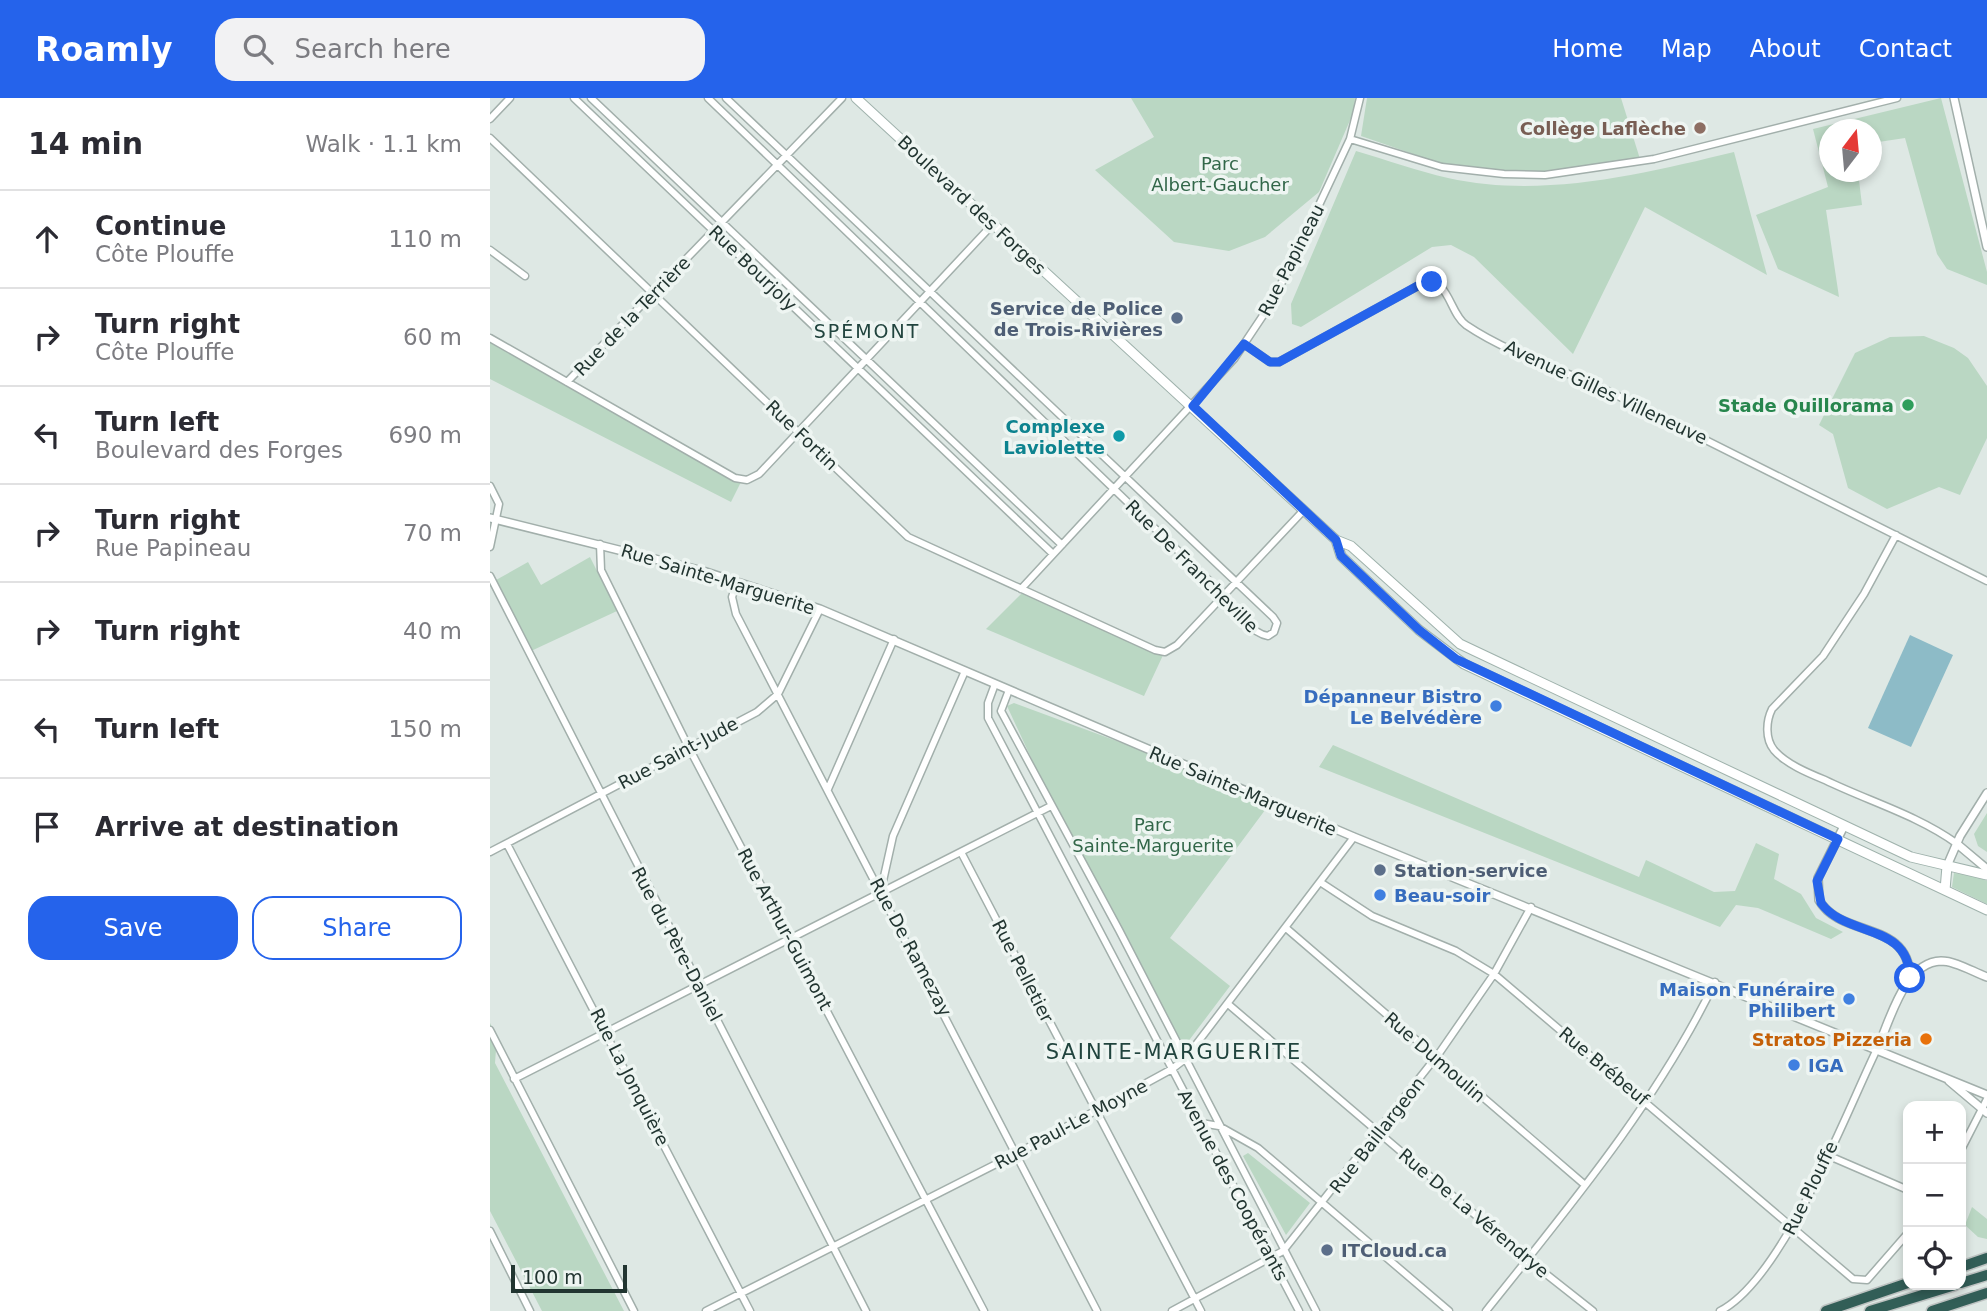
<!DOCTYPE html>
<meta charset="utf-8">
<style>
body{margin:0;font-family:"DejaVu Sans",sans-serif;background:#f2f2f3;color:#2b2b33}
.controls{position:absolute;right:21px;bottom:21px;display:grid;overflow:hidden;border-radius:14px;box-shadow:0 4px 10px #0003}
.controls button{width:63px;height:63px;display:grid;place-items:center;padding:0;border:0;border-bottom:2px solid #e1e1e2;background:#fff;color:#2b2b33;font:35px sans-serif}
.compass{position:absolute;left:1329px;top:21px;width:63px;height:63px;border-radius:50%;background:#fff;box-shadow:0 4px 10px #0003;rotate:16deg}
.scale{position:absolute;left:21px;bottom:18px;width:116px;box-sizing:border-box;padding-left:7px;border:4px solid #223531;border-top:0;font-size:19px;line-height:24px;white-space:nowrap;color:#223531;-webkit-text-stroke:5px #eef5f2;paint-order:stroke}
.stop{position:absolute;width:21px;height:21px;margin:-16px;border:5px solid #2563eb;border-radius:50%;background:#fff}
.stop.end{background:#2563eb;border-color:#fff;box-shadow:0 2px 7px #0008}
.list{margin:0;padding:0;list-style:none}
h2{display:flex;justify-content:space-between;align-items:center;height:91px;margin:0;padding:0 28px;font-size:30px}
h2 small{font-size:23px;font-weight:400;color:#7c7c81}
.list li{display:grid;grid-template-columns:46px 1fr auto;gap:21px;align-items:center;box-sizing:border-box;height:98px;padding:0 28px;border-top:2px solid #e1e1e2}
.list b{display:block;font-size:26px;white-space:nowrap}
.list p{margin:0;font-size:23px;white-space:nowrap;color:#7c7c81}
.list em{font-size:23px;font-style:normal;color:#7c7c81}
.actions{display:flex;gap:14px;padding:21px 28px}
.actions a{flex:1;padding:16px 0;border:2px solid #2563eb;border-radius:21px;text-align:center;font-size:24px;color:#2563eb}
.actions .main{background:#2563eb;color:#fff}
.icon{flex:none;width:38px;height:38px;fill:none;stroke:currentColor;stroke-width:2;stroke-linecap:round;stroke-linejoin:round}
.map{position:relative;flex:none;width:1497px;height:1213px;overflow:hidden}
header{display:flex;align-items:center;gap:42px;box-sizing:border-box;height:98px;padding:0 35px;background:#2563eb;color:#fff}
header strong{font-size:33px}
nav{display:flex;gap:38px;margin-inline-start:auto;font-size:24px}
.search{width:490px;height:63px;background:#f2f2f3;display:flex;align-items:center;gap:18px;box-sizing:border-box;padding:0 24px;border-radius:21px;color:#7c7c81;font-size:26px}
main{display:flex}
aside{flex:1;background:#fff}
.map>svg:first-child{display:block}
</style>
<header>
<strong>Roamly</strong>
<div class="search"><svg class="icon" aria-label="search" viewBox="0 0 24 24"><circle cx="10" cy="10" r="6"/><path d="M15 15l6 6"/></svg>Search here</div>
<nav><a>Home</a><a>Map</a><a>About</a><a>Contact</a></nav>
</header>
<main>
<aside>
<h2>14 min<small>Walk · 1.1 km</small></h2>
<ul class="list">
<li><svg class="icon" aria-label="ahead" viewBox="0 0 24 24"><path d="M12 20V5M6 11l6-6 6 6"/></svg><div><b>Continue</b><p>Côte Plouffe</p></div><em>110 m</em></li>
<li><svg class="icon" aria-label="right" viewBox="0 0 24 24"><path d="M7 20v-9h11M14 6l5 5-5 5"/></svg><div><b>Turn right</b><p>Côte Plouffe</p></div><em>60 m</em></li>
<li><svg class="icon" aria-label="left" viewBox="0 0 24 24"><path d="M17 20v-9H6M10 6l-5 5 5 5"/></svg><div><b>Turn left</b><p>Boulevard des Forges</p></div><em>690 m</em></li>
<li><svg class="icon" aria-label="right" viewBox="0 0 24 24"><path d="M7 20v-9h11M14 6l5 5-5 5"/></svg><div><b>Turn right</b><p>Rue Papineau</p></div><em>70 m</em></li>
<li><svg class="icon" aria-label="right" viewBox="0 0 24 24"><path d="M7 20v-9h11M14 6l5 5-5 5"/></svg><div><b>Turn right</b></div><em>40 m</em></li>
<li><svg class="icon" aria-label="left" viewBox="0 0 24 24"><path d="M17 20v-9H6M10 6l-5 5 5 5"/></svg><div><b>Turn left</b></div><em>150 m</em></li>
<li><svg class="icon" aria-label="arrive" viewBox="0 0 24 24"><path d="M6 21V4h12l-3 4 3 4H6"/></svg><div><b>Arrive at destination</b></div></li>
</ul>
<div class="actions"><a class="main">Save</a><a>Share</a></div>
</aside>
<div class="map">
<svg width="1497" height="1213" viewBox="0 0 1497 1213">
<rect width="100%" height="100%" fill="#dee8e4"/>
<path fill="#bad7c3" d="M641,0H865L864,13L829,94L775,139L739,153L684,144L605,72L664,39Z
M877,0H1131L1150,61L1091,76L1023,75L955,67L871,38Z
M1451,0L1497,174V187L1457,171L1447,156L1415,40L1382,45L1381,32H1339V74H1368L1372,107L1336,112L1349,199L1288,171L1266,117L1338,89L1323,31Z
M866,53C897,62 927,73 958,80C1052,101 1153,76 1244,54L1277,177L1155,109L1083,256L984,159L961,147L942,149L811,229L802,226L801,206Z
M0,236L253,380L241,404L0,281Z
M1434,238L1464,250L1478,260L1497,288V340L1470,397L1449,389L1397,411L1358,390L1343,336L1329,327L1365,255L1400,239Z
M100,459L127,513L41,553L6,482L38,464L51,487Z
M535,492L674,555L654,598L496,531Z
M524,605L716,676L781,704L680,840L740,888L691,953L563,707L517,608Z
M843,647L1149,779L1156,762L1224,794L1245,793L1266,745L1289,756L1284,781L1311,796L1326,820L1353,834L1341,841L1268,810L1246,807L1230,829L829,669Z
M1497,715V754L1488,748L1484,736Z
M1464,775L1484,777L1497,783V806L1462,789Z
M0,925L7,939L5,965L134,1213H52L0,1113Z
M758,1055L820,1105L796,1137L753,1058Z
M1482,1109L1497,1121V1141L1488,1139L1475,1127Z"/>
<path fill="#8dbbc7" d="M1420,537L1463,557L1421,649L1378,630Z"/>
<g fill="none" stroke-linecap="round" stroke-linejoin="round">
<defs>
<path id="minor" d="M84,0L563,456
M101,0L572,447
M218,0L734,497C743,511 762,536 778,538L784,534L787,525L783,519L236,0
M0,21L20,0
M0,40L418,439L665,552L675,554L687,547L814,412
M860,41L952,69L1014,76L1055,77L1164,61L1407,0
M0,152L35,178
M0,240L245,380L257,382L269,376L503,126
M754,246L780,264H789L933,185C959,178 959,215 976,227C1016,254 1066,270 1110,289L1497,483
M77,284L352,0
M0,388L9,406L0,449
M1406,437L1374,496L1333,558L1282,611C1276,623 1275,641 1284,652C1296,666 1318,675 1335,682C1378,703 1427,717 1466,745
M110,446L111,472L198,648L494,1213
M0,478L376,1213
M247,484L242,499L246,516L607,1213
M531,491L744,261L778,210L799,171L860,41L870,0
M505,586L498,605V620L809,1213
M519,592L511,613L629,832L826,1213
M338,691L404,541
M17,746L260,1213
M0,754L267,614L288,596L330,511
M472,756L711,1213
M830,784L882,818L966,853L1004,876L1363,1181L1377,1182L1418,1135
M391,792L403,738L475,573
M796,830L1095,1087
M738,906L1037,1161L1103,1213
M0,932L144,1213
M24,981L561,708
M711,1025L729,1028L768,1050L959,1213
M1471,1052L1497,1001
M1337,1057L1418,1092
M0,1133L40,1213
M216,1213L528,1055L682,971L695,961L864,739
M682,1213L793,1153L950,954L1004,876L1041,809
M996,1213C1079,1109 1167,1004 1225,884
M1230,1213C1293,1181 1355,1017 1387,951"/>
<path id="tertiary" d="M1464,0L1497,149
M0,420L213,473L330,511L864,739L1497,997
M1354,728L1328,780L1329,802C1351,841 1419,821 1420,880
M1466,745L1497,771
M1457,768L1470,738L1497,695
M1387,951C1400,923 1414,864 1451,863C1466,863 1483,874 1497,879
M1459,983L1497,1015"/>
<path id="secondary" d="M366,0L846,442L861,448L970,546L1421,759L1497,777
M846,442L851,458L929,532L974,566L1497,812
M1455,792L1457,768"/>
<path id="motorway" d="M1471,1169L1497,1160
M1471,1185L1497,1177
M1336,1213L1418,1185
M1380,1213L1465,1187
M1442,1213L1497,1195"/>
</defs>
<use href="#minor" stroke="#a2afab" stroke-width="9"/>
<use href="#tertiary" stroke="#a2afab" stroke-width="10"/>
<use href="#secondary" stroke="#9fb2ac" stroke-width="11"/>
<use href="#motorway" stroke="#bdc2c1" stroke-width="13"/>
<use href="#minor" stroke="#fff" stroke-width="6"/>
<use href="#tertiary" stroke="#fff" stroke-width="7"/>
<use href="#secondary" stroke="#fff" stroke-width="9"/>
<use href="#motorway" stroke="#325e57" stroke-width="10"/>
</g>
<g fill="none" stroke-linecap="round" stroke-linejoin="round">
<path stroke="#2563eb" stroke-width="9" d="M942,184L933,185L789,264H780L754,246L703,308L846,442L851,458L929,532L966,561L1348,741L1327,783L1331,805C1356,840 1419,824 1420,880"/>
</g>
<circle fill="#8d6e63" stroke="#eef5f2" stroke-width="2.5" cx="1210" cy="30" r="7"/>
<g fill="#5c6f8a" stroke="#eef5f2" stroke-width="2.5">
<circle cx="687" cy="220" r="7"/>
<circle cx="890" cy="772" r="7"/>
<circle cx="837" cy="1152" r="7"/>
</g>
<circle fill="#2e9e5b" stroke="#eef5f2" stroke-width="2.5" cx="1418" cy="307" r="7"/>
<circle fill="#0f9aa8" stroke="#eef5f2" stroke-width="2.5" cx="629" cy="338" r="7"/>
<g fill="#3f7fe0" stroke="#eef5f2" stroke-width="2.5">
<circle cx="1006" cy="608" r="7"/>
<circle cx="890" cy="797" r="7"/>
<circle cx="1359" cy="901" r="7"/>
<circle cx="1304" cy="967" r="7"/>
</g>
<circle fill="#e8710a" stroke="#eef5f2" stroke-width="2.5" cx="1436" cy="941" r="7"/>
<g text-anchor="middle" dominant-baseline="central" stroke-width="7" stroke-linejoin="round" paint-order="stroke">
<g font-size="18" font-weight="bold" fill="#785e54" stroke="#eef5f2" text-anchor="end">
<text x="1196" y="30">Collège Laflèche</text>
</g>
<g font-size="18" fill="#326749" stroke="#eef5f2">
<text x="730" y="65">Parc<tspan x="730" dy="21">Albert-Gaucher</tspan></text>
<text x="663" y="726">Parc<tspan x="663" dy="21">Sainte-Marguerite</tspan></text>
</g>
<g font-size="18" fill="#223531" stroke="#eef5f2">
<text transform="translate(482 107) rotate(43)">Boulevard des Forges</text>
<text transform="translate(801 162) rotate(-63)">Rue Papineau</text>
<text transform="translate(263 170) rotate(44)">Rue Bourjoly</text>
<text transform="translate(142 218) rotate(-46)">Rue de la Terrière</text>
<text transform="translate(1116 294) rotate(25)">Avenue Gilles Villeneuve</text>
<text transform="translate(312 337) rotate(44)">Rue Fortin</text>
<text transform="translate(702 468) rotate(45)">Rue De Francheville</text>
<text transform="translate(228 481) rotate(17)">Rue Sainte-Marguerite</text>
<text transform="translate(188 655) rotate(-28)">Rue Saint-Jude</text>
<text transform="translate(753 693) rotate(23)">Rue Sainte-Marguerite</text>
<text transform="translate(295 831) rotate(62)">Rue Arthur-Guimont</text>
<text transform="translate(187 846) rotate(62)">Rue du Père-Daniel</text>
<text transform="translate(421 849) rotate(62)">Rue De Ramezay</text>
<text transform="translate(533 873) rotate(63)">Rue Pelletier</text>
<text transform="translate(945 959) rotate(41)">Rue Dumoulin</text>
<text transform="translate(1114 968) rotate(40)">Rue Brébeuf</text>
<text transform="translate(140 979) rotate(63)">Rue La Jonquière</text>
<text transform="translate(581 1026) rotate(-28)">Rue Paul-Le Moyne</text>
<text transform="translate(887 1037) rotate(-52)">Rue Baillargeon</text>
<text transform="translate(743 1087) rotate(62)">Avenue des Coopérants</text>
<text transform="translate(1320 1090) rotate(-64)">Rue Plouffe</text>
<text transform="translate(984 1115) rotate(40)">Rue De La Vérendrye</text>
</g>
<g font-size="18" font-weight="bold" fill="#4e5e75" stroke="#eef5f2" text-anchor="start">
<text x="673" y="210" text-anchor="end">Service de Police<tspan x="673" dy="21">de Trois-Rivières</tspan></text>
<text x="904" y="772">Station-service</text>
<text x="851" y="1152">ITCloud.ca</text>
</g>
<g font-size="18" font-weight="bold" fill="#27864d" stroke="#eef5f2" text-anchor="end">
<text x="1404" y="307">Stade Quillorama</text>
</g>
<g font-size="18" font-weight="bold" fill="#0d838f" stroke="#eef5f2" text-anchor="end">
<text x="615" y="328">Complexe<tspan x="615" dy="21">Laviolette</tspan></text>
</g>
<g font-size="18" font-weight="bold" fill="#366cbe" stroke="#eef5f2" text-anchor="end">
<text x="992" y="598">Dépanneur Bistro<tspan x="992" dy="21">Le Belvédère</tspan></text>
<text x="904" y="797" text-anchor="start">Beau-soir</text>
<text x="1345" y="891">Maison Funéraire<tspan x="1345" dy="21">Philibert</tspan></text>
<text x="1318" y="967" text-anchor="start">IGA</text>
</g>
<g font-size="18" font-weight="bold" fill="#c56008" stroke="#eef5f2" text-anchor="end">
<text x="1422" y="941">Stratos Pizzeria</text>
</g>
<g font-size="19" letter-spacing="2" fill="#21443e" stroke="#eef5f2">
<text x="377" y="233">SPÉMONT</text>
</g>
<g font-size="21" letter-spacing="2" fill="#21443e" stroke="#eef5f2">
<text x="684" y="954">SAINTE-MARGUERITE</text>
</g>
</g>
</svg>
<div class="controls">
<button>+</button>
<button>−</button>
<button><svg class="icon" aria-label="locate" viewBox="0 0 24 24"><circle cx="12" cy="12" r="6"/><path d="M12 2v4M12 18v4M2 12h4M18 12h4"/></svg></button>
</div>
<svg class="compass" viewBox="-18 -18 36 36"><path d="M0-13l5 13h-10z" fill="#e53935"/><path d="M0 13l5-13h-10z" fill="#7c7c81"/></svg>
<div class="scale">100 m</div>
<div class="stop" style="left:1420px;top:880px"></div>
<div class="stop end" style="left:942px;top:184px"></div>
</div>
</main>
